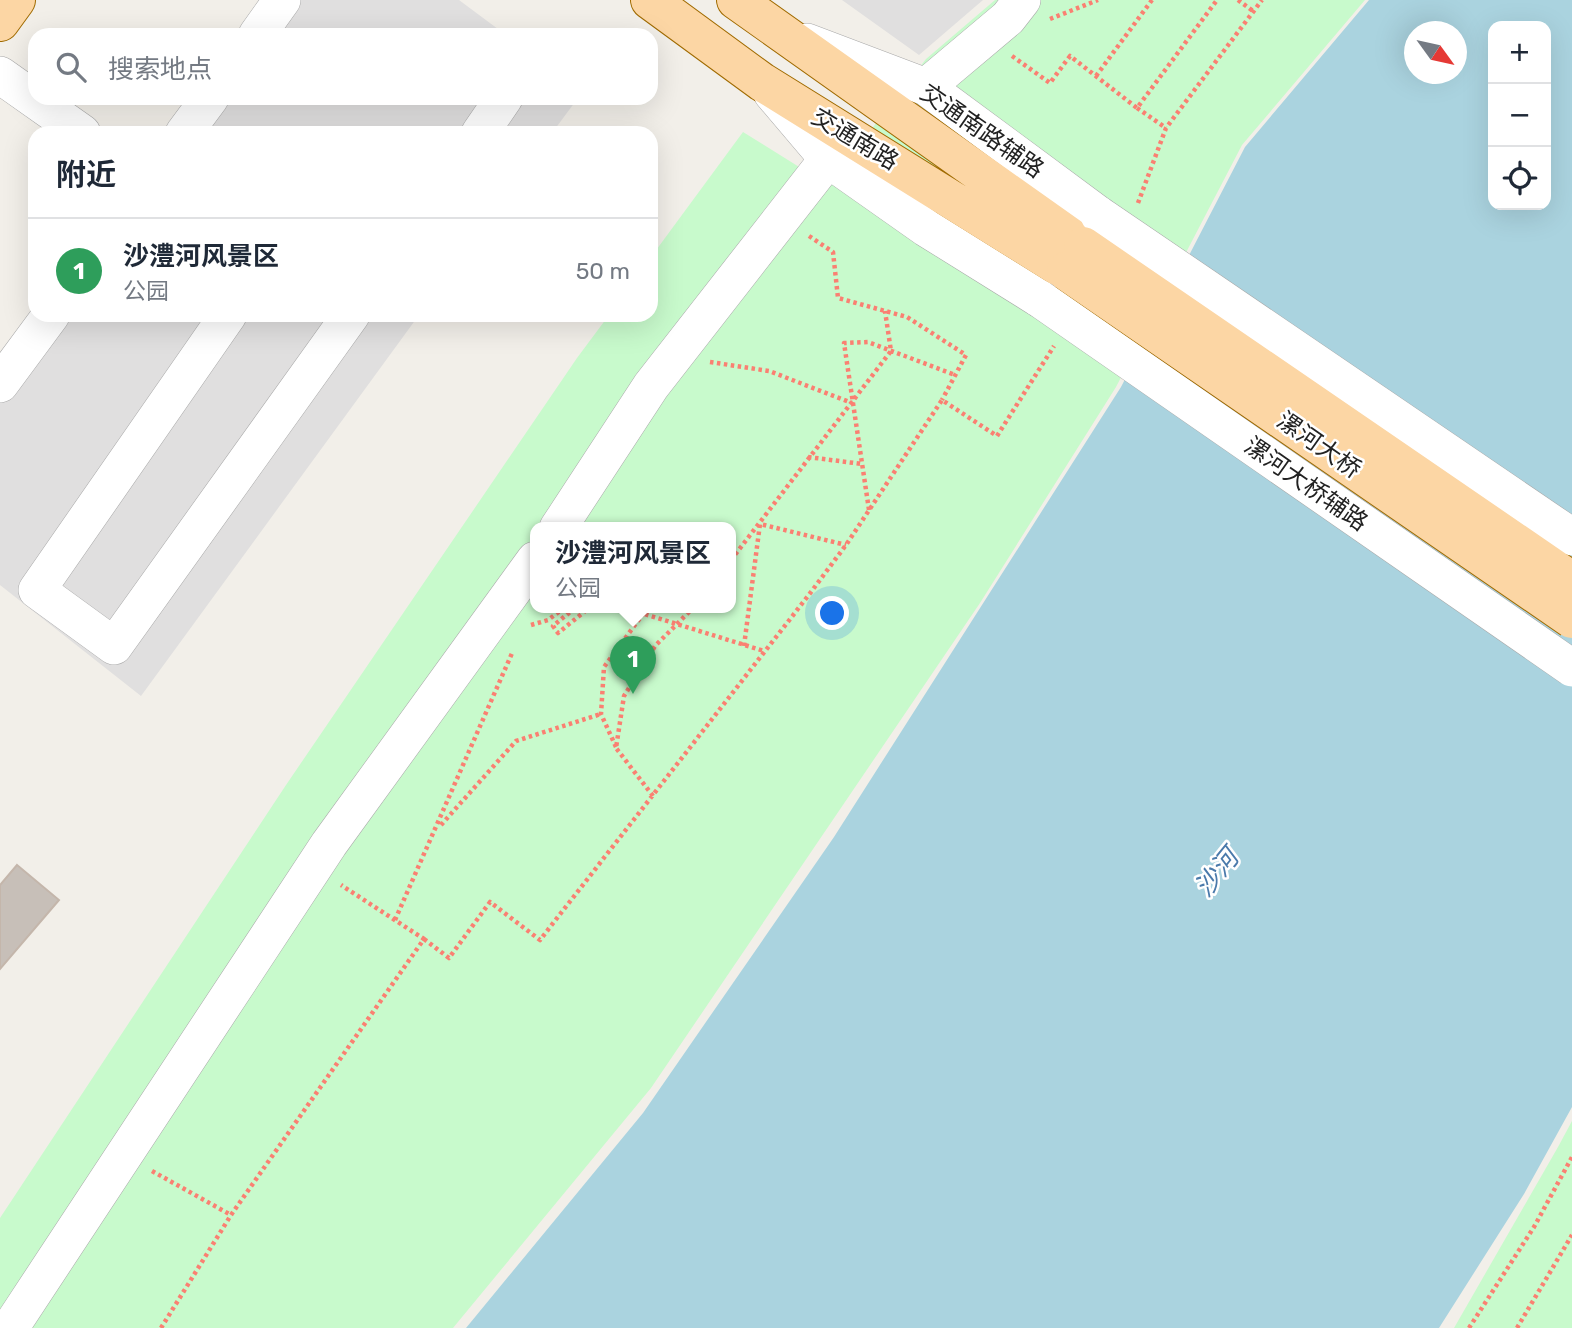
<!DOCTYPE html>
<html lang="zh">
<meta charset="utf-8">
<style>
body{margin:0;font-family:Rubik,"Noto Sans SC",sans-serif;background:#f6f6f7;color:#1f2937}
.controls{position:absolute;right:21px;top:21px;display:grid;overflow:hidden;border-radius:14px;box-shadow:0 7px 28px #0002}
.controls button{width:63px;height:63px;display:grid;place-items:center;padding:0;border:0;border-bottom:2px solid #e0e1e3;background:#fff;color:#1f2937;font:35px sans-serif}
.compass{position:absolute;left:1404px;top:21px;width:63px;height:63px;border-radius:50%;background:#fff;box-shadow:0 7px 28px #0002;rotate:123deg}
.you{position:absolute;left:833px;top:614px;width:24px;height:24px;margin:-18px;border:5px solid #fff;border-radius:50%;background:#1a73e8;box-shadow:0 0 0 10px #1a73e833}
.badge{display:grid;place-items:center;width:46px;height:46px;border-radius:50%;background:#7c3aed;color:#fff;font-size:23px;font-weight:700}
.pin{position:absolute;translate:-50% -58px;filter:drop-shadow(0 2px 4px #0008)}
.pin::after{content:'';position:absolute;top:37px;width:24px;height:21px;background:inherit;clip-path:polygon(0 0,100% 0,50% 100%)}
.popup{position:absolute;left:530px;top:522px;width:206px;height:91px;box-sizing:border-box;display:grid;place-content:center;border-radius:14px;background:#fff;filter:drop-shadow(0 2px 5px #0005);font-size:23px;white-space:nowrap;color:#747a83}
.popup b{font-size:26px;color:#1f2937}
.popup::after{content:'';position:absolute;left:50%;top:100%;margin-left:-14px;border:14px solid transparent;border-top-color:#fff}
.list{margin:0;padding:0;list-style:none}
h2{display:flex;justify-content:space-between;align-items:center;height:91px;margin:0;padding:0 28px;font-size:30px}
h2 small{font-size:23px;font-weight:400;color:#747a83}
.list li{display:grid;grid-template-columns:46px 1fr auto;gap:21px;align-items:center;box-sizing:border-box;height:105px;padding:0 28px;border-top:2px solid #e0e1e3}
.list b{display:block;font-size:26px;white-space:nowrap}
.list p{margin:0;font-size:23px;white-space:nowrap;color:#747a83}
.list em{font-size:23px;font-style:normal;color:#747a83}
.icon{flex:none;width:38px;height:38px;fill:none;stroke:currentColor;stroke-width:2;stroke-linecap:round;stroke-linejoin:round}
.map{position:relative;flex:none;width:1572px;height:1328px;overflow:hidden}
.search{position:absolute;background:#fff;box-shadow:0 7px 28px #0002;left:28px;top:28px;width:630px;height:77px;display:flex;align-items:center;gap:18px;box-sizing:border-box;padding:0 24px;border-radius:21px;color:#747a83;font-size:26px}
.panel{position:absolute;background:#fff;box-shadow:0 7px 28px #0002;left:28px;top:126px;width:630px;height:196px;border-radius:21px}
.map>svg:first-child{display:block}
</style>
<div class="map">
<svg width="1572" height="1328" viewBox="0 0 1572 1328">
<rect width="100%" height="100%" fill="#f2efe9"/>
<path fill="#e0dfdf" d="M261,0H459L506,35H236Z
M842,0H983L919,55Z
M190,98H578L552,133H165Z
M35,315H419L141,696L0,585V361Z"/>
<path fill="#c8facc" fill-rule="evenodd" d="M995,0H1365L1242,145L1116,387L980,603L651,1088L453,1328H0V1218L286,785L577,358L609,315H651V257L743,132L828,185L926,59ZM535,528H731V608H535Z
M1572,1121V1328H1454L1558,1147Z"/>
<path fill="#aad3df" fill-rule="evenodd" d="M1369,0H1572V1107L1524,1194L1439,1328H466L643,1113L834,837L1121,387L1245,147ZM1493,26H1546V205H1493ZM1414,32H1456V74H1414Z"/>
<path fill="#c7bfb8" stroke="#c4b6ab" stroke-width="2" d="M17,865L59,900L0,969V885Z"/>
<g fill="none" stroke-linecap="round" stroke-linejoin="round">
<defs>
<path id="minor" d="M257,35L282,0
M807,42L926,87L1099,215
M0,75L82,133
M926,87L1008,18L1022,0
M772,93L828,159L926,228L1040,299
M184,133L210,98
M480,133L504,98
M228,315L37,590L114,646L351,315
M0,384L51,315
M558,528L651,386L828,159
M10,1328L329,844L535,560"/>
<path id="major" d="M650,0L762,82L1066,271
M736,0L1083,246
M0,22L16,0"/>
</defs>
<use href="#minor" stroke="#a9a9a9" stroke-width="38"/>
<use href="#major" stroke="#a06b00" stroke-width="40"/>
<path stroke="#fa8072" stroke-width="4.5" stroke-dasharray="3.5 3.5" stroke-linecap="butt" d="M1238,0L1253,11
M1050,19L1098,0
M1012,56L1050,83L1070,56L1137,108L1217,0
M1096,76L1152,0
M1137,108L1166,128
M1138,203L1166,128L1262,0
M809,236L833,252L838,298L907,317L966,355L942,400
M710,362L769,371L852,403
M808,457L862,464
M869,510L844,343L868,342L955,375
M731,560L891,351L885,311
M575,608L553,626L558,633L589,608
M625,608L764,651
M531,625L548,620L564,608
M744,646L760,524L846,545
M616,747L601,714L604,667L643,614
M653,796L616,748L624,696L655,646L693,608
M441,825L516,741L601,714
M395,920L513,651
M424,939L449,958L490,902L540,940L808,596L846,545L942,400L997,436L1054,346
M152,1171L231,1215
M161,1328L231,1215L424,939L341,885
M1469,1328L1534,1227L1572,1157
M1517,1328L1572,1235"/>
<use href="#minor" stroke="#fff" stroke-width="37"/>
<use href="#major" stroke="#fcd6a4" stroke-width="38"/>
<defs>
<path id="minor-bridge" d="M1099,215L1572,537
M1040,299L1572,668"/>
<path id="major-bridge" d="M1083,246L1572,581
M1066,271L1572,619"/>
</defs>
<use href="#minor-bridge" stroke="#a9a9a9" stroke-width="38" stroke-linecap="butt"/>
<use href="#major-bridge" stroke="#a06b00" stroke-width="40" stroke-linecap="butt"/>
<use href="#minor-bridge" stroke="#fff" stroke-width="37"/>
<use href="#major-bridge" stroke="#fcd6a4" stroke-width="38"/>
</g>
<g text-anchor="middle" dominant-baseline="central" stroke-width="5" stroke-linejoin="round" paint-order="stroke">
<g font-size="24" fill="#222" stroke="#fff">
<text transform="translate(982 131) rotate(35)">交通南路辅路</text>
<text transform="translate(855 139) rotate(31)">交通南路</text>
<text transform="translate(1319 445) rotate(35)">漯河大桥</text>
<text transform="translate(1306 484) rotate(35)">漯河大桥辅路</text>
</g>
<g font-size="26" font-style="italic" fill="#4a7aab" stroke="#fff">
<text transform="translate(1217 873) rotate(-51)">沙河</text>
</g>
</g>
</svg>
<div class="controls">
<button>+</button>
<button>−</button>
<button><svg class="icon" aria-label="locate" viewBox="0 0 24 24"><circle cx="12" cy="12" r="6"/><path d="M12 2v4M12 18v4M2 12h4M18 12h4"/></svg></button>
</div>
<svg class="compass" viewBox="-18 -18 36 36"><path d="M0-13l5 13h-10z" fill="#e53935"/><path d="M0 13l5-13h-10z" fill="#747a83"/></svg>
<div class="you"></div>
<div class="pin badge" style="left:633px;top:694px;background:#2e9e5b">1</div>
<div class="popup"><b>沙澧河风景区</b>公园</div>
<div class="search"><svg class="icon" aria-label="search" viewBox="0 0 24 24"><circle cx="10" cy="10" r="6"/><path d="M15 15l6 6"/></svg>搜索地点</div>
<section class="panel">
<h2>附近<small></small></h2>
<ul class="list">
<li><span class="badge" style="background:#2e9e5b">1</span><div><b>沙澧河风景区</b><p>公园</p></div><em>50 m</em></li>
</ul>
</section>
</div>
